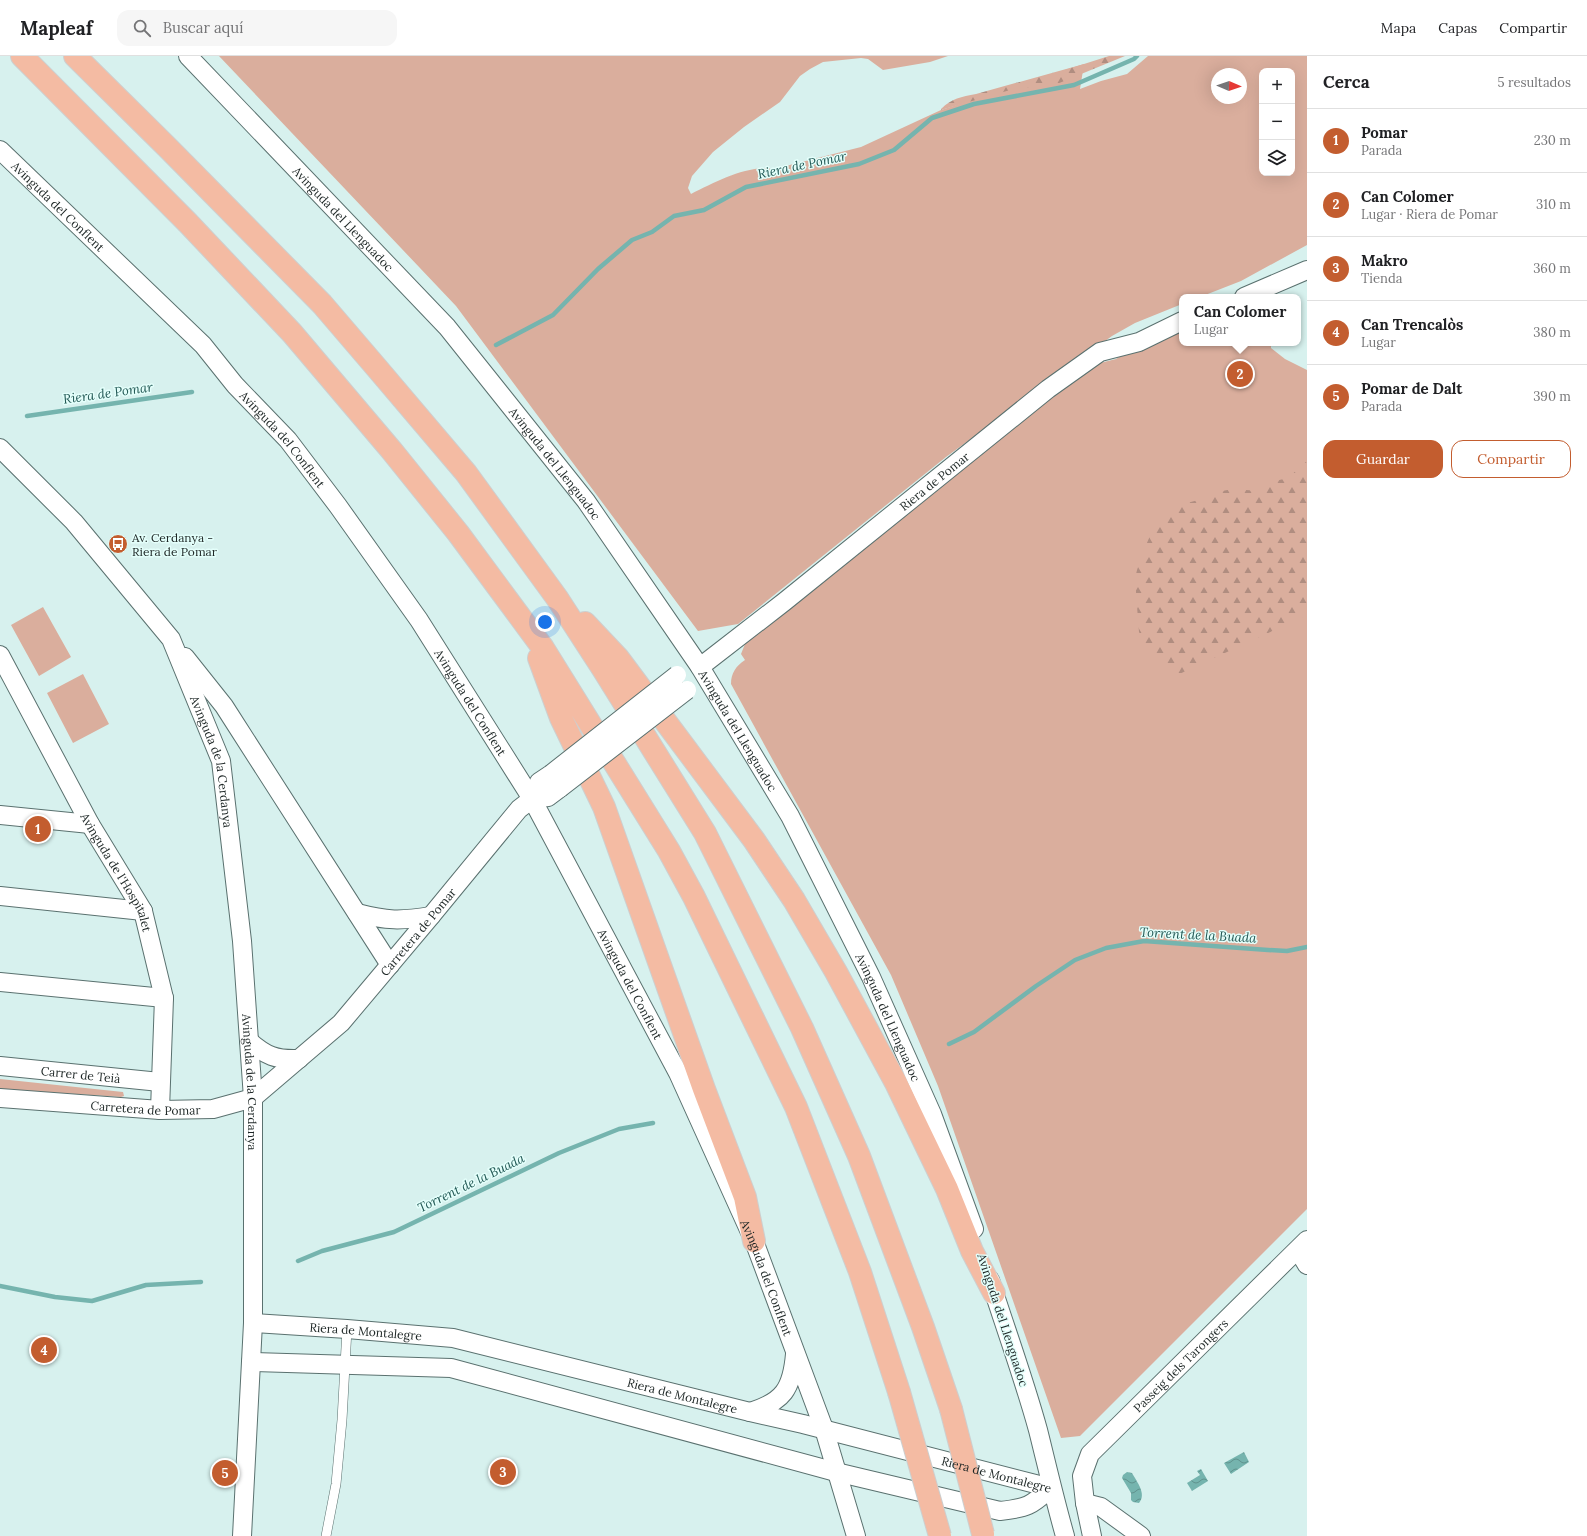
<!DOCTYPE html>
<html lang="es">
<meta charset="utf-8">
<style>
body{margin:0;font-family:Lora,serif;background:#f6f6f6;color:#202124}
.controls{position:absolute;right:12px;top:12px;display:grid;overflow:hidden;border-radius:8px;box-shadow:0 4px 16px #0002}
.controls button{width:36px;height:36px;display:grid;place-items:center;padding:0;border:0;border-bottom:1px solid #e0e0e0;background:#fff;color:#202124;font:20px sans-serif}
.compass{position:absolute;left:1211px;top:12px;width:36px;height:36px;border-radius:50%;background:#fff;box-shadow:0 4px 16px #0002;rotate:92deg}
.you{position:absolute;left:545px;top:566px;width:14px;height:14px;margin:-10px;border:3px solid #fff;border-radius:50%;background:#1a73e8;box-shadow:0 0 0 6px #1a73e833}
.badge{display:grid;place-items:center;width:26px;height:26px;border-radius:50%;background:#c35d2f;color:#fff;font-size:13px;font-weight:700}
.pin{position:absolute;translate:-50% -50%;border:2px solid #fff;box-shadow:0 1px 4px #0006}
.popup{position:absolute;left:1179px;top:238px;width:122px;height:52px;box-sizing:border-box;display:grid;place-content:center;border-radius:8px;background:#fff;filter:drop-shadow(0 1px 3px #0005);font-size:13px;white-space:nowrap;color:#757577}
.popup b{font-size:15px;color:#202124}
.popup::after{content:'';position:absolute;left:50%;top:100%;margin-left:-8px;border:8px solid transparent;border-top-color:#fff}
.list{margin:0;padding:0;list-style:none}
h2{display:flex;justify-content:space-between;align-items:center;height:52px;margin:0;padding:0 16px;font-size:17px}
h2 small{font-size:13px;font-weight:400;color:#757577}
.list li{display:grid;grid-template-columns:26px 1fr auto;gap:12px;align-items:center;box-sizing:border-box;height:64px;padding:0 16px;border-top:1px solid #e0e0e0}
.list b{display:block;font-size:15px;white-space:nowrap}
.list p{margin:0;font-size:13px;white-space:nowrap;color:#757577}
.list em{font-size:13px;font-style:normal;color:#757577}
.actions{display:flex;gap:8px;padding:12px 16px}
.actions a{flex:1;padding:9px 0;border:1px solid #c35d2f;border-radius:12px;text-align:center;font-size:14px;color:#c35d2f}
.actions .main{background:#c35d2f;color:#fff}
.icon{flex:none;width:22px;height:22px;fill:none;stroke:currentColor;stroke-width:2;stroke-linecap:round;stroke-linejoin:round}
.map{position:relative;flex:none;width:1307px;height:1480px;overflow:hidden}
header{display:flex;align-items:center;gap:24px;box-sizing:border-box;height:56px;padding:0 20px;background:#fff;border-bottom:1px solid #e0e0e0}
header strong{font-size:19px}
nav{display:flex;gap:22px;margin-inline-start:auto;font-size:14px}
.search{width:280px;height:36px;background:#f6f6f6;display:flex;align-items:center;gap:10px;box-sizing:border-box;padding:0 14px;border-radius:12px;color:#757577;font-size:15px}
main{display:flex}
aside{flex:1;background:#fff}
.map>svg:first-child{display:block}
</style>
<header>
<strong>Mapleaf</strong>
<div class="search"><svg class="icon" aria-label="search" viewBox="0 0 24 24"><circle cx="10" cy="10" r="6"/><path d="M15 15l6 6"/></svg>Buscar aquí</div>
<nav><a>Mapa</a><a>Capas</a><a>Compartir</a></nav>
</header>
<main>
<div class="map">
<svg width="1307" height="1480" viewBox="0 0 1307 1480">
<defs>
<pattern id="forest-firs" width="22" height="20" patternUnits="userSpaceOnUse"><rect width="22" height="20" fill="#daae9d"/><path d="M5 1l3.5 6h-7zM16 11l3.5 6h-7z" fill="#b08d80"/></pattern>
<pattern id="water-waves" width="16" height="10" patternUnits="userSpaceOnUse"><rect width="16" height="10" fill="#75b4ae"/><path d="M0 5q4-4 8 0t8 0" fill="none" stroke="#5f928d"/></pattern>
</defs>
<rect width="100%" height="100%" fill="#d7f1ee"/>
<path fill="#daae9d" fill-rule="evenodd" d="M219,0H948L930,6L883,14L868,3L861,2L823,6L810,13L800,20L780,46L744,71L713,96L692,120L688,132L691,138C715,126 743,111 770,112V114L861,91L941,54L1084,8L1080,33L1101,25L1127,18L1148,0H1307V189L1241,225L1200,241H1182V248L1135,267L1112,280L946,401L738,568L698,575L456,250ZM1262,15H1292V117H1262ZM1217,18H1241V42H1217Z
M1182,271V287H1271V292L1285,303L1307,314V1153L1080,1380L1061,1382L938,1030L891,919L731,628C731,617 736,610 745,604L741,598L745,588L836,512L1092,309L1116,303L1131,293Z
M43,551L71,601L39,620L11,569Z
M83,618L109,668L73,687L47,637Z
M0,1023L123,1036L124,1040L121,1041L0,1033Z"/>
<path fill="url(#forest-firs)" d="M1109,0H1125L1052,30L1017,32L941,54V53C952,42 961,41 976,38L1084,8Z
M1307,405V559L1175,620L1165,607L1151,597L1139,576L1136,537V518L1140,503L1153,473L1173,451L1198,444L1211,437L1233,433L1259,435L1275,425L1288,422Z"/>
<path fill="url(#water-waves)" d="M1244,1396L1249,1406L1231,1418L1224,1407Z
M1201,1413L1208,1425L1192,1435L1187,1427L1200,1419L1197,1415Z
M1127,1416L1132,1417C1137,1426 1147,1438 1139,1447L1133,1446L1131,1444V1437L1122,1422L1123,1419Z"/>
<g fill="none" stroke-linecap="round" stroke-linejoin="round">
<path stroke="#75b4ae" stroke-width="4.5" d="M496,289L553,259L598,213L632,184L652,176L674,160L704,154L746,131L859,108L894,94L932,62L974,48L1074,29L1134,3L1137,0
M27,360L192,336
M949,988L974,976L1036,930L1075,904L1106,892L1144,885L1268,894L1287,895L1307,891
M298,1205L322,1195L394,1176L559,1097L619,1073L653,1067
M0,1230L55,1241L92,1245L146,1229L201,1226"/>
<defs>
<path id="lane" d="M326,1480L336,1428L342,1364L347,1273"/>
<g id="street">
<path id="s1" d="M188,0L447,271L586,445L700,611L790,760L871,921L932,1058L974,1173"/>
<path id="s2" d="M0,94L203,289L235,329L288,384L338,450L419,564L532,743L678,1017L754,1185L824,1373L856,1480"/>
<path d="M1244,241L1307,214"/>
<path id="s3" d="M0,392L74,466L171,583L221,705L242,885L253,1042V1267L242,1480"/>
<path id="s4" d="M0,599L90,768L143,855L164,942L160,1054"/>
<path d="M185,601L224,650L390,909"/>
<path id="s5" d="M700,611L784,546L1048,333L1100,296L1139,286L1182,265"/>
<path d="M532,743L539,726L551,718"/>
<path d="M0,759L90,768"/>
<path d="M0,840L143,855"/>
<path d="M357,857C387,865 401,865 431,860"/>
<path d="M0,926L164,942"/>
<path d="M249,985C266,1000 276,1004 299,1003"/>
<path id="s6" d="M0,1010L160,1026"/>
<path id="s7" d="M0,1042L160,1054L213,1053L253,1042L341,967L431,860L519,753L532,743L548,741L560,732"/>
<path d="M1298,1194L1307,1209"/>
<path d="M990,1224C1006,1274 1024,1323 1038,1374C1047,1410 1055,1445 1065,1480"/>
<path id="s8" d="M253,1267L347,1273L453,1282L750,1356L803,1368L1051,1432"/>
<path d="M251,1306L451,1312L836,1416L1000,1455C1027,1452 1031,1450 1051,1432"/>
<path d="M750,1356C783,1346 792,1333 795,1298"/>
<path d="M1085,1447L1101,1451L1141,1480"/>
<path id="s9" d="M1092,1480L1085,1447L1082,1420L1090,1398L1307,1184"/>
</g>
<path id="highway" d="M22,0L188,167L292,277L392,395L458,477L543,592L669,795L694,841L796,1051L860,1216L899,1336
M75,0L168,92L322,248L376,311L466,417L557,542L603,613L705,777L802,972L859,1100L923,1271L951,1353
M585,567L618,602L754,784L794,844L836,916L896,1027L947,1133L972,1195L994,1237
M539,602L561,662L604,751L704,1033L745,1141L754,1185"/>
</defs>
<use href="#lane" stroke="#5a716f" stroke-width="10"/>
<use href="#street" stroke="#5a716f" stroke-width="20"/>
<use href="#highway" stroke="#cdcfcf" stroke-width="24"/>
<use href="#lane" stroke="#fff" stroke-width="9"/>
<use href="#street" stroke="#fff" stroke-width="18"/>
<use href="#highway" stroke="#f4bba3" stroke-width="22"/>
<defs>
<path id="street-bridge" d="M551,718L677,619
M560,732L687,634"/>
<path id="highway-bridge" d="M899,1336L940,1480
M951,1353L983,1478"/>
</defs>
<use href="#street-bridge" stroke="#5a716f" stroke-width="20" stroke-linecap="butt"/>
<use href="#highway-bridge" stroke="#cdcfcf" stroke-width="24" stroke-linecap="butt"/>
<use href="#street-bridge" stroke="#fff" stroke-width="18"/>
<use href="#highway-bridge" stroke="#f4bba3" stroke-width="22"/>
</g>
<defs>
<symbol id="bus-disc" viewBox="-11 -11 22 22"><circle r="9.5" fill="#c35d2f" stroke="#e4fffb"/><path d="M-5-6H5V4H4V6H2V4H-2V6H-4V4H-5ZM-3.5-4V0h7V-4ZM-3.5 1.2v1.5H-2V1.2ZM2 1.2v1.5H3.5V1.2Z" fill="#fff"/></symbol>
</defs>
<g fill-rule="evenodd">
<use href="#bus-disc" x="107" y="477" width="22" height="22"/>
</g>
<g text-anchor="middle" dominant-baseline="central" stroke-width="3" stroke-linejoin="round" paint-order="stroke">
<g font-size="12" fill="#1d2625" stroke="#e4fffb">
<text stroke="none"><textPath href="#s2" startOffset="81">Avinguda del Conflent</textPath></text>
<text stroke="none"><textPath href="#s1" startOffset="225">Avinguda del Llenguadoc</textPath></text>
<text stroke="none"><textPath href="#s2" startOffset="405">Avinguda del Conflent</textPath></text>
<text stroke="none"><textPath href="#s1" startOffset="549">Avinguda del Llenguadoc</textPath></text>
<text stroke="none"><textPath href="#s5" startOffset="299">Riera de Pomar</textPath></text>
<text stroke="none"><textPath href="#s2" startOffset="729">Avinguda del Conflent</textPath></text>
<text stroke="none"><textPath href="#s1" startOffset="873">Avinguda del Llenguadoc</textPath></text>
<text stroke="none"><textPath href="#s3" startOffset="387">Avinguda de la Cerdanya</textPath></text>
<text stroke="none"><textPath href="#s4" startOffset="247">Avinguda de l'Hospitalet</textPath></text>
<text stroke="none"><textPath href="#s7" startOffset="490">Carretera de Pomar</textPath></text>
<text stroke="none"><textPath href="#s2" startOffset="1053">Avinguda del Conflent</textPath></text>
<text stroke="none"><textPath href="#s1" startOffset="1197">Avinguda del Llenguadoc</textPath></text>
<text stroke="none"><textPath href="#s6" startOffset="81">Carrer de Teià</textPath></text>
<text stroke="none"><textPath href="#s3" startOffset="711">Avinguda de la Cerdanya</textPath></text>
<text stroke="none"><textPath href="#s7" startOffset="146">Carretera de Pomar</textPath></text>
<text stroke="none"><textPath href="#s2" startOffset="1377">Avinguda del Conflent</textPath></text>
<text transform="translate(1003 1264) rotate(72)">Avinguda del Llenguadoc</text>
<text stroke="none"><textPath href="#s8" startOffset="113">Riera de Montalegre</textPath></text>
<text stroke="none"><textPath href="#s9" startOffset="211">Passeig dels Tarongers</textPath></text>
<text stroke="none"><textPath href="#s8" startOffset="437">Riera de Montalegre</textPath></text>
<text stroke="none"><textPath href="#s8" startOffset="761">Riera de Montalegre</textPath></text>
</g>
<g font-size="12" fill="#1d2625" stroke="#e4fffb" text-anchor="start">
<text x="132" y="481">Av. Cerdanya -<tspan x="132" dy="14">Riera de Pomar</tspan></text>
</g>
<g font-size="13" font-style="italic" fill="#235955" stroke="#e4fffb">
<text transform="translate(802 109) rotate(-12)">Riera de Pomar</text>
<text transform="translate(108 337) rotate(-8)">Riera de Pomar</text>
<text transform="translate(1198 879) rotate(3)">Torrent de la Buada</text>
<text transform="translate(471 1127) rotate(-26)">Torrent de la Buada</text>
</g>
</g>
</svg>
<div class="controls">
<button>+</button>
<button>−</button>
<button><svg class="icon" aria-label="layers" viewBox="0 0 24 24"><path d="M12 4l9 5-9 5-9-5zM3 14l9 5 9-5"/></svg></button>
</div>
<svg class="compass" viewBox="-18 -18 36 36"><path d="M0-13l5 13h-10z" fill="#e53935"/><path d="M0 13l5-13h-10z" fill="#757577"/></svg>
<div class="you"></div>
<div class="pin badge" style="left:38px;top:773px">1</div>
<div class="pin badge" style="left:1240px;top:318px">2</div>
<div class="popup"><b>Can Colomer</b>Lugar</div>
<div class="pin badge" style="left:503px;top:1416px">3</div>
<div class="pin badge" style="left:44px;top:1294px">4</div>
<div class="pin badge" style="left:225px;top:1417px">5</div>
</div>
<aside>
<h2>Cerca<small>5 resultados</small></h2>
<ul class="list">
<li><span class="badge">1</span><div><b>Pomar</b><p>Parada</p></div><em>230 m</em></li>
<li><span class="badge">2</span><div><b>Can Colomer</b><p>Lugar · Riera de Pomar</p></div><em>310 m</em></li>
<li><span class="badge">3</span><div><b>Makro</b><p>Tienda</p></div><em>360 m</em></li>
<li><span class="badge">4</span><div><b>Can Trencalòs</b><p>Lugar</p></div><em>380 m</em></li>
<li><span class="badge">5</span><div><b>Pomar de Dalt</b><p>Parada</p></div><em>390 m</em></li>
</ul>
<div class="actions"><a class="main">Guardar</a><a>Compartir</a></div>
</aside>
</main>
